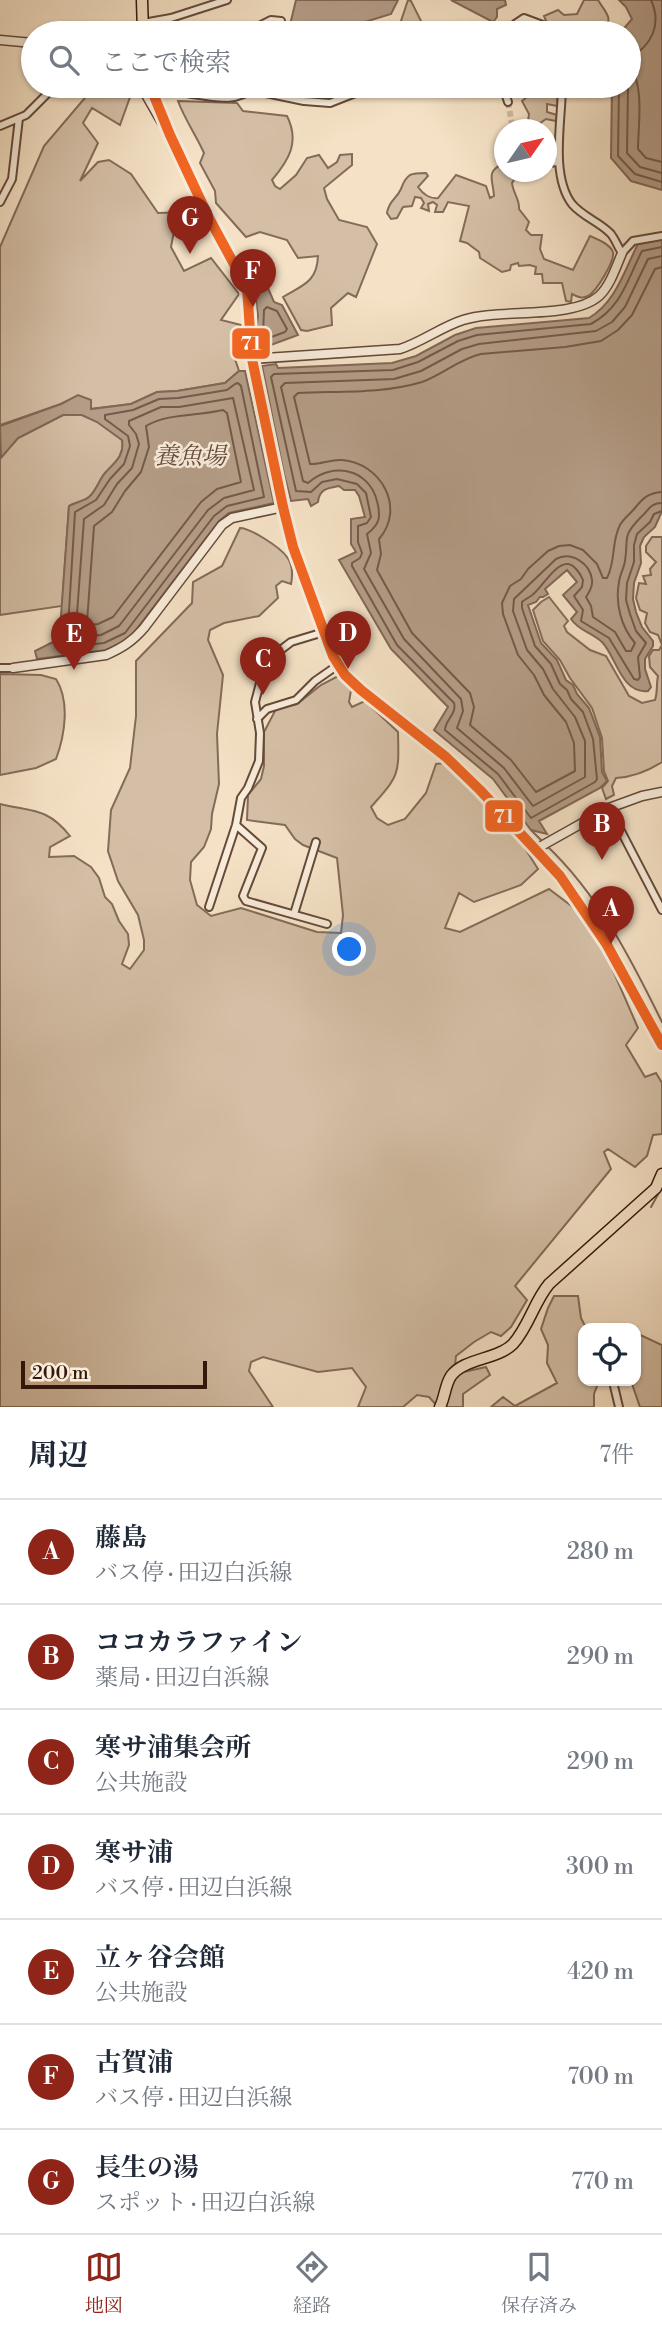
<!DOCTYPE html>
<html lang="ja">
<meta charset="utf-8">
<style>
body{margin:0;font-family:"Libre Bodoni","Noto Serif JP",serif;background:#f6f6f7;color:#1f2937}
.controls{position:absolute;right:21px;bottom:21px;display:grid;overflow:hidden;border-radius:14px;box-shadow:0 2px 5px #0004}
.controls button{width:63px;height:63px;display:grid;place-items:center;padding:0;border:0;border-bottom:2px solid #e0e1e3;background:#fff;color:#1f2937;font:35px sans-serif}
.compass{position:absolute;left:494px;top:119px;width:63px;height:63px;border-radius:50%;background:#fff;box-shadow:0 2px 5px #0004;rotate:56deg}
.scale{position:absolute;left:21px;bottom:18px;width:186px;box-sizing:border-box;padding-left:7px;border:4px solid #35170c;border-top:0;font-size:19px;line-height:24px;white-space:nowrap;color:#35170c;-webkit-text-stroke:5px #f8ecda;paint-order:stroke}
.you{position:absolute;left:350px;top:950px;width:24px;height:24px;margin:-18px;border:5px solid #fff;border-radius:50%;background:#1a73e8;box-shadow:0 0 0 10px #1a73e833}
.badge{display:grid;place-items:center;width:46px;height:46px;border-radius:50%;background:#8f2418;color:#fff;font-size:23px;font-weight:700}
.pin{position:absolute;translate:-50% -58px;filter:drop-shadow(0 2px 4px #0008)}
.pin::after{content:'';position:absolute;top:37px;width:24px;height:21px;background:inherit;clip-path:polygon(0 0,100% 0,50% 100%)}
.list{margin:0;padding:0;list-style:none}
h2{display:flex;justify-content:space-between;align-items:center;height:91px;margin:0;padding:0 28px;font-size:30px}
h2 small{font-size:23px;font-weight:400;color:#747a83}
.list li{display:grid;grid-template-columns:46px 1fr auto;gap:21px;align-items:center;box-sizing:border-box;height:105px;padding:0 28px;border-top:2px solid #e0e1e3}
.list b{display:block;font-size:26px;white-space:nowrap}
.list p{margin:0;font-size:23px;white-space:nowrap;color:#747a83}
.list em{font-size:23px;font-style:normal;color:#747a83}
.icon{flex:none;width:38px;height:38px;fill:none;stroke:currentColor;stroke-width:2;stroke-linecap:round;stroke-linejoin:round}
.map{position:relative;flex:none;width:662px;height:1407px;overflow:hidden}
.search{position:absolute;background:#fff;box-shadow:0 2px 5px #0004;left:21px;right:21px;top:21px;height:77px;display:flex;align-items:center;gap:18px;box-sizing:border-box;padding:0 24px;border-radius:38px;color:#747a83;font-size:26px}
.sheet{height:826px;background:#fff}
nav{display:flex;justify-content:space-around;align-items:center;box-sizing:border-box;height:98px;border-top:2px solid #e0e1e3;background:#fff;font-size:19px;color:#747a83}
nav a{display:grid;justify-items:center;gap:4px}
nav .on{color:#8f2418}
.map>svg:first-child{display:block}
</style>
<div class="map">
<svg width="662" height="1407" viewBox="0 0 662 1407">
<rect width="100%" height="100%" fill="#f5e2c6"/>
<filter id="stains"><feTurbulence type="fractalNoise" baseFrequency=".00286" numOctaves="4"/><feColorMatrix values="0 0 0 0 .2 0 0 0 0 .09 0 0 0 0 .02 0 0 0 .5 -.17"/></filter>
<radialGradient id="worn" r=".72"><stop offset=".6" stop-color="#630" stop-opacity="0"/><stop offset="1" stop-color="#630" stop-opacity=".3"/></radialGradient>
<path fill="#d4bfa6" stroke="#846b59" stroke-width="2" d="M408,0L411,1L427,33H397Z
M584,0H598C607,15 613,16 604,33H563L559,25L547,23L544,16L558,10L564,15L577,14Z
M95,86H134L120,125L92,108L83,123L98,143L80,181L98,162L109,160L131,174L158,213L186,212L174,231L171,247L184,271L211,258L239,294L221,320L241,325L234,356L239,371L225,383L177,391L157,392L131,404L91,409L78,396L61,404L0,425V247L44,146Z
M521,86H539L544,90H558L557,106L547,104V112L557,115L556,121L546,119L536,126L527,129L529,114L522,101L532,93Z
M178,101L237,103L243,111L287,116C300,142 289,160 272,180L275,186L280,189L296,175L307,158L319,155L328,168L337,162L340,155L352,154V165L324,188L327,199L339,220L367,227L377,244L356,297L348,293L331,308L332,325L307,331L301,330L283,297C303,285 317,282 318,256L298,258L287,240L260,232L246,237L216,203L215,191L200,163L204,153C196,135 185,120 178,101Z
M504,163V172H538L537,175C530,177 524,175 516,177L512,183C513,193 520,200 519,209L529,222L526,230L531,235H542L540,249L544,259L573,270L590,236C597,239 610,244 613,252C615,261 596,292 588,296C582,299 578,297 572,294L571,302L566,301L562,283H543L542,274H535L536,267L530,265L519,266L518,263L511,265L510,270L502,272L480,258L479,252L467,243L460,241L469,206L448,202L443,212H435L437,205L433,202L428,204L429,211L421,208L424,203L421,198L415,197L412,206L403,207L397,218L391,219L387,213C389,200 396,200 401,189C403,184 404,179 410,175C414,173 422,173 426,173L428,176L418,187C423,194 430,199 438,198L456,175L486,186L490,198L494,196C493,179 485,172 504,163Z
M63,415H82L98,422L122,440C125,456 114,463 105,473C99,481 96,491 89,497C83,502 75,502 69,506L62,606L0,615V457L18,438Z
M240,528C250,528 280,547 287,557C293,565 293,574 291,584L282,581L276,586L278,598L259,616L224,623L210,630L208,640L223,675L217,734L219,784L212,814L211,829L204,847L191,862L190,880L197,905L211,916L241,908L317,932L341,933L343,915L337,858L303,845L295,839L285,825L247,820L248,795L261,779L264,766V732L276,709L297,704L321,685L340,675L351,690L349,702L352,707L365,701L398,732C399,774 400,775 371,807L377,818L388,825L405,819L426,793L436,764L445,763L514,831L538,869L521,885L474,902L459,893L445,928L460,932L549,889L578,911L605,952L638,1028L626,1045L645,1077L656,1073L662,1083V1134L653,1135L647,1156L635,1167L608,1149L604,1152L611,1169L515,1286L527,1300L511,1327L501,1336L491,1332L474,1342L456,1356L455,1366L464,1372L486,1367L490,1375L463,1394V1407H438L429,1397L417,1395L403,1407H358L366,1387L352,1368L318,1372L263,1357L251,1362L249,1371L273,1407H0V804C32,812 47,807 70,836L50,847L49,857L74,856L91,867L99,878L105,897L112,904L119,921L128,934L129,945L122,964L130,969L144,950V940L138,915L118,881L108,851L111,810L130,768L136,716V661L192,603L193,582L222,566Z
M652,537H662V762C648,771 633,777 616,778L612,786L614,795L606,799L602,788L608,781L604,771L602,738L592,708L570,678L560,660L543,641L533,610L541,602L549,597L568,621L564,626L567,632L590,650L606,656L629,696L642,703L655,700C658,691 656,684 658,676L650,667L649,656L653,650H659L662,645L658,635L650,632L645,623L647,613L640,610L636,598L639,583L646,584L643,576L651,575L650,569L656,562L646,552V546Z
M0,674L41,675L56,679C70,701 65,735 56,759L36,768L0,775Z
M554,1296H578L581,1318L586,1328H623H583V1381H599L594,1394V1407H491L503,1397L515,1406L557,1383L547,1363L548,1345L541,1329L548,1308Z
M636,1333L662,1345V1407H640L631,1381H636Z"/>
<path fill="#b49d87" stroke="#816756" stroke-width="2" d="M296,0H398L391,14L355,25L340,33H291L289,29Z
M451,0H505L506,5L497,9V17L493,22Z
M619,0H662V190L631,181L611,158L612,86H629V33H620L632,19L626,7Z
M662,239V511L655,527L644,537L640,546L641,563L634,583L633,599L636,612L642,627L653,641V646L645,659V669L651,687L648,691C621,694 616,656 602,642C591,632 579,631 571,619L577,612L563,595L577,582L567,570L545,589L548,594L543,597H540L536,602L528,605L541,643L557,660L566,680L573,685L577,694L589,708L600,737L602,772L607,781L600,788L539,821L547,834L531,830L493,779L434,730L448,707L391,649L339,560L356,552L351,544V519L365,517L359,496L355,490H344L339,486C328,488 319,489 318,502L311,506L308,499L291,501L284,474L262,366L276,364L278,368L392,363L416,356L455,335L476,328L589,318C616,302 624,271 638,244Z
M264,279L274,302L282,305L298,335L260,349L255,341L258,316L254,288Z
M239,371H245L274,503L229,513L219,521L129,639L106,650L37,659L35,651L63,637L60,629L69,506C75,502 83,502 89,497C96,491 99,480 105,473C114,463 125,456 122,440L97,422L82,415H63L18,438L1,458L0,426L61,404L78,395L91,400V409L131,404L157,392L177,391L225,383Z"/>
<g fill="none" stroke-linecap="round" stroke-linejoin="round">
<path stroke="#745a4a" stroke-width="2" d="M629,58C652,46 662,24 651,0
M629,66C645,84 638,126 638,149L646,158L662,162
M619,86L618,156L635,174L662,182
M628,86L627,153L640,167L662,173
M662,247L642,251C627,280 622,307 591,324L477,335L458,341L418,362L393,370L274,374L271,377L296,491L311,492L322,482L337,479L357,484L366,493L371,517L367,523L358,526V542L362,553L360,558L352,563V566L397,645L454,703C457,714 445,720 445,730L498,774L531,818L595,782L597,779L593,739L583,712L571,699L567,690L560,684L551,664L535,646L522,608V602C524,600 528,598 531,596C540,591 555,562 568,564C575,565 581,575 583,580L582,587L574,596L583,610L581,621L609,638L634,679L638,680L640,677L638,657L646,643L636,631L630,614L626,600L627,583L634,562V545L637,534L650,522L654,514L662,511
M662,256L648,259L625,307L612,322L596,331L479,344L462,349L421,371L394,379L285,383L281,387L303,481L308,483C333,461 369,469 377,501C381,517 380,524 367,534L371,553L364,569L404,639L461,699L463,711L457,728L504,768L533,806L585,777V741L575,717L553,689L543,669L527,650L513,611L514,599L556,559C571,551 590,563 592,580C593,587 589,592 586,597L591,606L593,617L615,632L626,651H631L635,643C621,627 615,603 619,582C620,574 624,568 625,561C629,536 621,538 641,517C649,510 650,503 662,503
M662,267L655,269L632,315L618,330L601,341L565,347L481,354C459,359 442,375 422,382C382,394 339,391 298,393L294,397L310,464C320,465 331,459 342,460C381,463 406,508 379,539L381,554L377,570L412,633L470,693L474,707L470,725L511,760L536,792L575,771L574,743L566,722L544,695L534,675L518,655L503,614L502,603L510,586L521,579L528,569L548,551L559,546L570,545L583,550L597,564L603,578H607C616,561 611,542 620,525C624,518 630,514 635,508C643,498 648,493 662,492
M267,307L277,311L287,329L285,332L266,339L263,335L264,310Z
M235,384L238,383L241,386L264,497L227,506L214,516L125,633L104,643L68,647L67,643L70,636L68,628L75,512L96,500L110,479L124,464L130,446L128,436L105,419V415L133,410L159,399L178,398L227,390Z
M233,398L254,490L224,498L208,510L119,626L101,635L80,637L76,627L84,519L104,505L117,484L132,468L139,444L136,434L129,425V421L161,407H179Z
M223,410L227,413L241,482L217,489L201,502L113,617L98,624L89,625L87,622L94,526L112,512L125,491L141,472L149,447L146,426C168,413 198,416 223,410Z"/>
<path stroke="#816756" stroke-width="2" d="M531,830L542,841
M546,845C598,894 631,959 662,1022
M651,1207L661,1189"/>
<path stroke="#cfb9a1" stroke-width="6" stroke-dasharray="6 3" stroke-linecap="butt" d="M508,102L513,130"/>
<defs>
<path id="minor" d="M143,23L171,18L227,0
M245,33L271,20L281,21
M515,33V24L524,18L548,27L555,33
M495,86L505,93L508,102
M562,86C562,120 550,175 572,204C583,217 600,222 611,234C615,239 618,247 622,253L633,241L662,236
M251,90L304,101L330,103L368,88L390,92L402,86
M153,92C164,93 175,92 186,93C209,96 237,105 255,86
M0,126L26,115L55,86
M546,163L559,162
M0,202L12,179L19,118
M0,668H13
M257,719L267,709L296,700L315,681L338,665
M609,808L662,910
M236,825L262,848L243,896L246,901L327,924
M209,907L236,825L241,798L248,788L259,761L260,733L255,702L260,683L278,652L291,642L324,632
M294,914L316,842
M614,1386L619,1407"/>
<path id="tertiary" d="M0,40L33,43
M141,86L161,121
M252,359L400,349C422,342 441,327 463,320C499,308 572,320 599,296C610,286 616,267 622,253
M13,668L106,655C122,648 133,641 144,628L222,525L232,518L283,507
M536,849L609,808L642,796L662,792"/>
<path id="primary" d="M142,0L143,33
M150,86L170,135L209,218L247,288L252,359L283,507L293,547L333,656L345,675L361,690L446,757L480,790L560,876L607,945L662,1045
M440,1407C445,1397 445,1385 451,1376C464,1358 497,1360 513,1344C529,1326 534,1302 549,1284L656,1188L662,1174"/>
</defs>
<use href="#minor" stroke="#654a3a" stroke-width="10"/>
<use href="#tertiary" stroke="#654a3a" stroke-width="11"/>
<use href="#primary" stroke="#35170c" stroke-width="13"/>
<use href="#minor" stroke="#f8ecda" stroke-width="6"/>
<use href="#tertiary" stroke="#f8ecda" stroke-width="8"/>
<use href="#primary" stroke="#f5e2c6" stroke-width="10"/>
<defs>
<path id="bus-1" d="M150,86L170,135L209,218L247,288L252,359L283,507L293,547L333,656L345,675L361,690L446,757L480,790L560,876L607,945L662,1045"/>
</defs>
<use href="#bus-1" stroke="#f8ecda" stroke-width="16"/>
<use href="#bus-1" stroke="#f26522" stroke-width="10"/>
</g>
<g text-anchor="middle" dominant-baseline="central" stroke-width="5" stroke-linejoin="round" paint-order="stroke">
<g font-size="24" font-style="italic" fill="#684d3d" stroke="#f8ecda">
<text x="190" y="457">養魚場</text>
</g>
</g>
<g stroke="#f8ecda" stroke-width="2.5">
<rect x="231" y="327" width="40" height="33" rx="7" fill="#f26522"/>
<rect x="484" y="799" width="40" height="34" rx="7" fill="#f26522"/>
</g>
<g font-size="19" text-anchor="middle" font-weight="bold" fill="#fff">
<text x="251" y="350">71</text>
<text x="504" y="823">71</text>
</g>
<rect width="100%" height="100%" filter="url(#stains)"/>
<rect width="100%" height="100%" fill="url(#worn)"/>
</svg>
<div class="controls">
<button><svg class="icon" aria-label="locate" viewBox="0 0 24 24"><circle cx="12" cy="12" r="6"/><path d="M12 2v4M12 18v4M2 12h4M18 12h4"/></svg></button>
</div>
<svg class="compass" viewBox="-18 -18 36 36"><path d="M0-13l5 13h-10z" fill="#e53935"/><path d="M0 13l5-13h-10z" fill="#747a83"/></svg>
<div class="scale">200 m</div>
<div class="you"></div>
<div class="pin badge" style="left:611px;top:944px">A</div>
<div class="pin badge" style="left:602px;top:860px">B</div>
<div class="pin badge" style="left:263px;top:695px">C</div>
<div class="pin badge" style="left:348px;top:669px">D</div>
<div class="pin badge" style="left:74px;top:670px">E</div>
<div class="pin badge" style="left:253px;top:307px">F</div>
<div class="pin badge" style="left:190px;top:254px">G</div>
<div class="search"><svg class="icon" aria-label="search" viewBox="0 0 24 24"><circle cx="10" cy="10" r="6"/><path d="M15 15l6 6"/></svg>ここで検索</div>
</div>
<section class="sheet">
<h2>周辺<small>7件</small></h2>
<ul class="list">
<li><span class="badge">A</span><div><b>藤島</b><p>バス停 · 田辺白浜線</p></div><em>280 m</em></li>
<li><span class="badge">B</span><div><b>ココカラファイン</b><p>薬局 · 田辺白浜線</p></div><em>290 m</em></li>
<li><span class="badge">C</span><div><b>寒サ浦集会所</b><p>公共施設</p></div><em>290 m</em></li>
<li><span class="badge">D</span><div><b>寒サ浦</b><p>バス停 · 田辺白浜線</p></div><em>300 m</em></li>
<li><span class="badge">E</span><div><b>立ヶ谷会館</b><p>公共施設</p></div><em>420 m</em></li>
<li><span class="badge">F</span><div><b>古賀浦</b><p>バス停 · 田辺白浜線</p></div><em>700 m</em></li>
<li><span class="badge">G</span><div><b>長生の湯</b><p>スポット · 田辺白浜線</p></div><em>770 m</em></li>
</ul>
</section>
<nav>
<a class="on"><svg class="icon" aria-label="map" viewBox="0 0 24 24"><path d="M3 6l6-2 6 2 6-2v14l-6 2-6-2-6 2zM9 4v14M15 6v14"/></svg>地図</a>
<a><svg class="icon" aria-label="directions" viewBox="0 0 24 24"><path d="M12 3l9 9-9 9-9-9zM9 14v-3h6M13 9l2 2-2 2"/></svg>経路</a>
<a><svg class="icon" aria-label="saved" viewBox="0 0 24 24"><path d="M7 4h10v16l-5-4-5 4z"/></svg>保存済み</a>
</nav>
